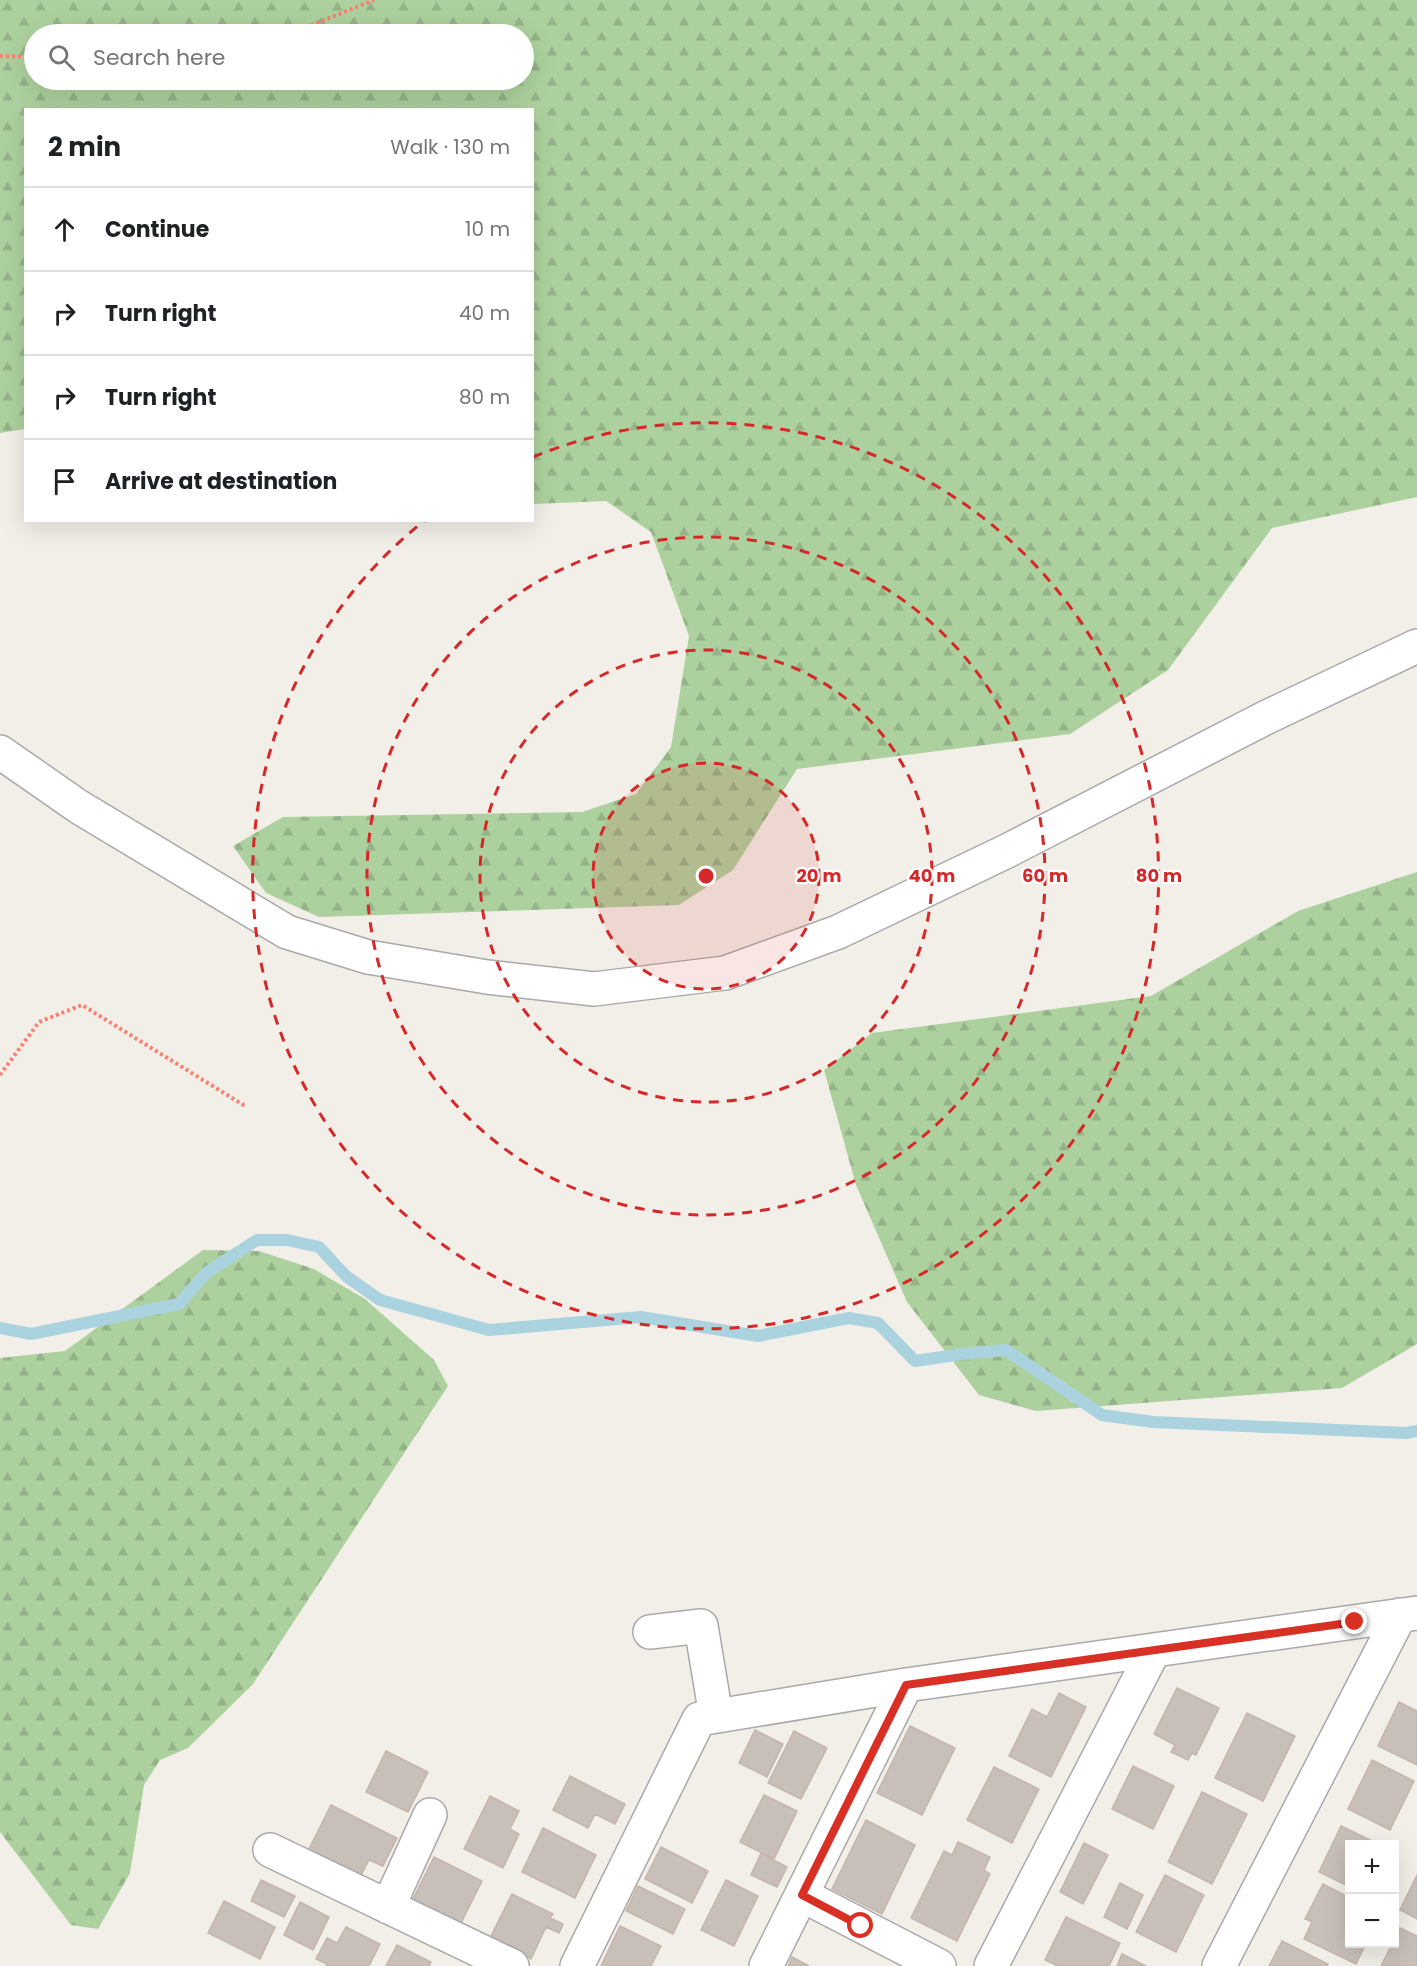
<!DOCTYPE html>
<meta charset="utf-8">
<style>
body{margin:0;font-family:Poppins,sans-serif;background:#f2f2f2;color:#202124}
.controls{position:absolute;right:18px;bottom:18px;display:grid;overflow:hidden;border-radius:0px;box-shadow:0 6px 24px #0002}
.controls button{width:54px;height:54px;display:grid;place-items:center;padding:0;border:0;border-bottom:2px solid #e0e0e0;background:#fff;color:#202124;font:30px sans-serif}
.stop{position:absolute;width:18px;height:18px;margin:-14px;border:4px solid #d93025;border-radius:50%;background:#fff}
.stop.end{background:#d93025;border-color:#fff;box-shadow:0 2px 6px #0008}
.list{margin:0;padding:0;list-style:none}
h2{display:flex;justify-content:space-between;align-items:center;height:78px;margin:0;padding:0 24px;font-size:26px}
h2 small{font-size:20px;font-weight:400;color:#757577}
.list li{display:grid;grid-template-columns:39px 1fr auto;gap:18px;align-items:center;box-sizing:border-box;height:84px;padding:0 24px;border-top:2px solid #e0e0e0}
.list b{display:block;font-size:22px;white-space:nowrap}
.list em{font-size:20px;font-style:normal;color:#757577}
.icon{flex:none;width:33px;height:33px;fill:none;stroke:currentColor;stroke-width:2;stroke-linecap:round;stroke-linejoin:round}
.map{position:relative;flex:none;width:1417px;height:1966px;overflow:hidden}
.search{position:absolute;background:#fff;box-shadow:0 6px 24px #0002;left:24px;top:24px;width:510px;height:66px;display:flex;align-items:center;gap:15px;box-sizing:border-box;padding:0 21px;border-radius:33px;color:#757577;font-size:22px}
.panel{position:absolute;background:#fff;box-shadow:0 6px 24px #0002;left:24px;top:108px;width:510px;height:414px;border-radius:0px}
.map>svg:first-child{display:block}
</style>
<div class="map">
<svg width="1417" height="1966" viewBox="0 0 1417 1966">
<defs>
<pattern id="forest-firs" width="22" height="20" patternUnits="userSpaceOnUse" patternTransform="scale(1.5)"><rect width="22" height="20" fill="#add19e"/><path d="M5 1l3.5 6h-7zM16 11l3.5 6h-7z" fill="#95b388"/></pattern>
</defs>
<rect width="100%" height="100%" fill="#f2efe9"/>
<path fill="url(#forest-firs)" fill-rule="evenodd" d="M0,0H1417V497L1272,528L1168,670L1070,734L797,769L733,870L679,905L319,917L266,893L233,846L283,817L582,812L636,794L671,747L689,636L651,532L606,501L533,504L532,110H26L25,429L0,433ZM34,34H524V80H34Z
M1417,872V1344L1342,1388L1036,1411L979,1395L907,1302L856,1185L824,1070L872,1033L1151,996L1298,911Z
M203,1250L259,1251L314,1269L365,1299L434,1360L448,1386L253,1684L188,1748L160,1760L144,1785L130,1873L98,1929L71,1925L0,1832V1358L65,1351Z"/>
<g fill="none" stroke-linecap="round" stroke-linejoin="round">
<path stroke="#aad3df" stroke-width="12" d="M0,1328L31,1334L179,1304L206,1273L257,1240H287L319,1247L346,1276L380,1300L489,1330L641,1317L758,1336L849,1318L878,1323L915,1361L962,1354L1006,1350L1102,1415L1153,1422L1406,1433L1417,1431"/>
</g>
<path fill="#c7bfb8" stroke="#c4b6ab" stroke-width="1.5" d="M1177,1688L1219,1708L1196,1755L1192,1753L1188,1760L1171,1752L1175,1745L1154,1734Z
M1059,1693L1086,1707L1051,1777L1009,1756L1032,1709L1047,1717Z
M1399,1702L1417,1711V1765L1378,1746Z
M1247,1713L1295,1736L1263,1801L1215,1778Z
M910,1726L955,1748L922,1815L877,1793Z
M755,1730L783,1744L767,1777L739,1763Z
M794,1731L827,1748L801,1799L768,1783Z
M386,1751L428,1772L408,1812L366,1792Z
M1372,1760L1414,1781L1390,1830L1348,1809Z
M1133,1766L1174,1786L1153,1829L1112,1809Z
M994,1767L1039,1789L1012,1843L967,1820Z
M570,1776L625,1804L615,1824L595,1814L588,1828L553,1810Z
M1202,1792L1247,1814L1212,1884L1168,1862Z
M764,1795L797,1811L774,1859L740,1842Z
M490,1796L519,1811L510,1829L519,1834L503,1868L464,1849Z
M331,1805L397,1838L383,1866L369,1860L359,1879L307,1853Z
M866,1820L915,1845L882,1914L832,1889Z
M1341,1826L1378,1844H1350V1887L1319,1872Z
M543,1828L596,1855L575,1898L522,1872Z
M958,1842L990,1857L984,1870L990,1874L957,1941L911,1918L944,1851L952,1855Z
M1084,1843L1108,1855L1083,1904L1060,1892Z
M661,1847L708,1871L692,1903L645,1879Z
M761,1853L787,1867L777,1887L751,1875Z
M434,1857L482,1881L461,1923L413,1899Z
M1165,1875L1204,1895L1176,1952L1136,1932Z
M1417,1875V1919L1400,1910Z
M261,1880L295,1896L284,1917L251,1901Z
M726,1880L758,1896L734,1946L701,1930Z
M1120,1883L1143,1895L1127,1929L1104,1917Z
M1323,1884L1350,1898V1944H1366L1356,1964L1304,1939L1312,1922L1305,1919Z
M638,1886L685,1909L673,1934L626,1911Z
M512,1894L553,1914L550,1918L563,1924L559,1933L546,1927L531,1959L490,1938Z
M224,1901L275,1927L260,1959L208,1933Z
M300,1902L329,1917L313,1950L284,1935Z
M1066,1917L1120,1943L1109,1966H1058L1045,1960Z
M620,1926L661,1946L651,1966H601Z
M346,1927L380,1944L369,1966H326L327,1964L316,1959L327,1938L337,1943Z
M1400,1928L1417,1936V1966H1381L1392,1944H1394Z
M1282,1941L1328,1964L1327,1966H1269Z
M397,1945L431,1962L429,1966H386Z
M1122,1954L1146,1966H1117Z
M792,1957L809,1966H788Z"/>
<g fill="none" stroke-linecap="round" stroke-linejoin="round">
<defs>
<path id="minor" d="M0,752L79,807L287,932L368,957L487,977L594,989L725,973L838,932L1007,851L1267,717L1417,646
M650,1632L701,1626L716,1716
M270,1850L512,1966
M802,1895L939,1966
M388,1907L430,1815
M577,1966L699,1719L906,1685L1417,1613
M766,1966L906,1685
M991,1966L1154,1650
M1219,1966L1400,1615"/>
</defs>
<use href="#minor" stroke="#a9a9a9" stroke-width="36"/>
<path stroke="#fa8072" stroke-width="4" stroke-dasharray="3 3" stroke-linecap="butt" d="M282,34L302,29L374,0
M0,56L34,57
M0,1075L39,1022L82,1005L245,1106"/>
<use href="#minor" stroke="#fff" stroke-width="33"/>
</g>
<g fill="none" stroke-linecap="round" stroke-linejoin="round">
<path stroke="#d93025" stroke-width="8" d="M861,1926L802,1895L906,1685L1355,1622"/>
</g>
<circle cx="706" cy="876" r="113" fill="#d62828" fill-opacity=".12"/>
<g fill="none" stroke="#d62828" stroke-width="3" stroke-dasharray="10 8">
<circle cx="706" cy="876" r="113"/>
<circle cx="706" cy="876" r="226"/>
<circle cx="706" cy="876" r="339"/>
<path d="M533 457A453 453 0 1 1 424 521"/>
</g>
<circle cx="706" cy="876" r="9" fill="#d62828" stroke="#fff" stroke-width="3"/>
<g font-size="18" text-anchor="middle" font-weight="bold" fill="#d62828" stroke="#fff" stroke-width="4.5" stroke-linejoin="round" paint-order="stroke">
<text x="819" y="882">20 m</text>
<text x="932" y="882">40 m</text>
<text x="1045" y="882">60 m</text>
<text x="1159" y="882">80 m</text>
</g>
</svg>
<div class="controls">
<button>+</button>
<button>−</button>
</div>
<div class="stop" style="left:861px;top:1926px"></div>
<div class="stop end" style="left:1355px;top:1622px"></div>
<div class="search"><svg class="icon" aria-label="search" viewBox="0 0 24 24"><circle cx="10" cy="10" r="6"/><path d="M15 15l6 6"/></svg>Search here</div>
<section class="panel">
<h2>2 min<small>Walk · 130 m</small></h2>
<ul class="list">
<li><svg class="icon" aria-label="ahead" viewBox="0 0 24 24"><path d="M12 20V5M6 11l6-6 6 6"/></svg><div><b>Continue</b></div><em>10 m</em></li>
<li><svg class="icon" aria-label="right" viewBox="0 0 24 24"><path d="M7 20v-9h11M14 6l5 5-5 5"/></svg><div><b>Turn right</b></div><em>40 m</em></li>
<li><svg class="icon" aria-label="right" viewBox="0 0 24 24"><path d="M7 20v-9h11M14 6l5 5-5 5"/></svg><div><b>Turn right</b></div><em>80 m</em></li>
<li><svg class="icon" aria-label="arrive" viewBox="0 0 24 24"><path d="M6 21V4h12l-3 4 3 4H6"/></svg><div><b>Arrive at destination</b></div></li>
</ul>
</section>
</div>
